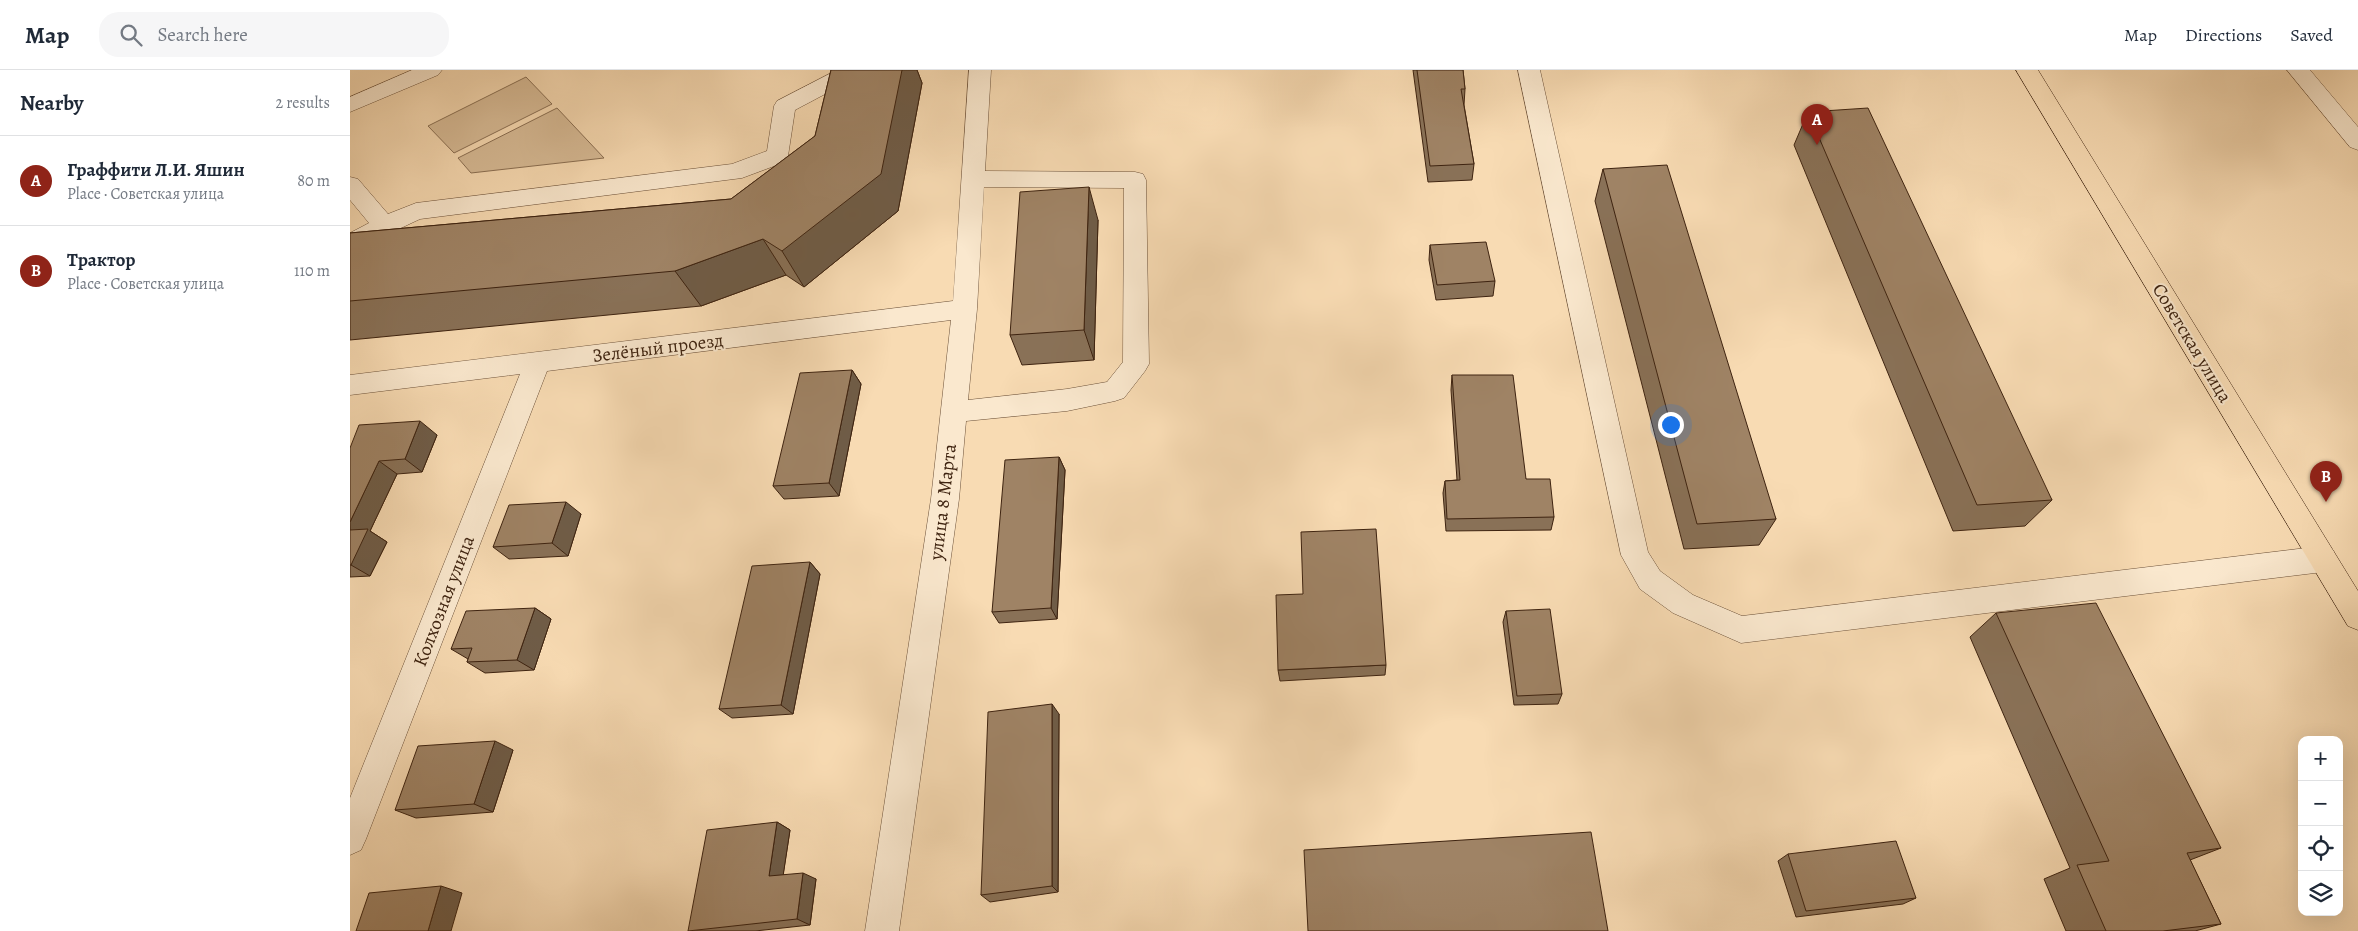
<!DOCTYPE html>
<meta charset="utf-8">
<style>
body{margin:0;font-family:Alegreya,serif;background:#f6f6f7;color:#1f2937}
.controls{position:absolute;right:15px;bottom:15px;display:grid;overflow:hidden;border-radius:10px;box-shadow:0 5px 20px #0002}
.controls button{width:45px;height:45px;display:grid;place-items:center;padding:0;border:0;border-bottom:1px solid #e0e1e3;background:#fff;color:#1f2937;font:25px sans-serif}
.you{position:absolute;left:1320px;top:354px;width:18px;height:18px;margin:-12px;border:4px solid #fff;border-radius:50%;background:#1a73e8;box-shadow:0 0 0 8px #1a73e833}
.badge{display:grid;place-items:center;width:32px;height:32px;border-radius:50%;background:#8f2418;color:#fff;font-size:16px;font-weight:700}
.pin{position:absolute;translate:-50% -41px;filter:drop-shadow(0 1px 2px #0008)}
.pin::after{content:'';position:absolute;top:26px;width:18px;height:15px;background:inherit;clip-path:polygon(0 0,100% 0,50% 100%)}
.list{margin:0;padding:0;list-style:none}
h2{display:flex;justify-content:space-between;align-items:center;height:65px;margin:0;padding:0 20px;font-size:21px}
h2 small{font-size:16px;font-weight:400;color:#747a83}
.list li{display:grid;grid-template-columns:32px 1fr auto;gap:15px;align-items:center;box-sizing:border-box;height:90px;padding:0 20px;border-top:1px solid #e0e1e3}
.list b{display:block;font-size:19px;white-space:nowrap}
.list p{margin:0;font-size:16px;white-space:nowrap;color:#747a83}
.list em{font-size:16px;font-style:normal;color:#747a83}
.icon{flex:none;width:28px;height:28px;fill:none;stroke:currentColor;stroke-width:2;stroke-linecap:round;stroke-linejoin:round}
.map{position:relative;flex:none;width:2008px;height:861px;overflow:hidden}
header{display:flex;align-items:center;gap:30px;box-sizing:border-box;height:70px;padding:0 25px;background:#fff;border-bottom:1px solid #e0e1e3}
header strong{font-size:24px}
nav{display:flex;gap:28px;margin-inline-start:auto;font-size:18px}
.search{width:350px;height:45px;background:#f6f6f7;display:flex;align-items:center;gap:12px;box-sizing:border-box;padding:0 18px;border-radius:20px;color:#747a83;font-size:19px}
main{display:flex}
aside{flex:1;background:#fff}
.map>svg:first-child{display:block}
</style>
<header>
<strong>Map</strong>
<div class="search"><svg class="icon" aria-label="search" viewBox="0 0 24 24"><circle cx="10" cy="10" r="6"/><path d="M15 15l6 6"/></svg>Search here</div>
<nav><a>Map</a><a>Directions</a><a>Saved</a></nav>
</header>
<main>
<aside>
<h2>Nearby<small>2 results</small></h2>
<ul class="list">
<li><span class="badge">A</span><div><b>Граффити Л.И. Яшин</b><p>Place · Советская улица</p></div><em>80 m</em></li>
<li><span class="badge">B</span><div><b>Трактор</b><p>Place · Советская улица</p></div><em>110 m</em></li>
</ul>
</aside>
<div class="map">
<svg width="2008" height="861" viewBox="0 0 2008 861">
<rect width="100%" height="100%" fill="#f8dbb3"/>
<filter id="stains"><feTurbulence type="fractalNoise" baseFrequency=".004" numOctaves="4"/><feColorMatrix values="0 0 0 0 .2 0 0 0 0 .09 0 0 0 0 .02 0 0 0 .5 -.17"/></filter>
<radialGradient id="worn" r=".72"><stop offset=".6" stop-color="#630" stop-opacity="0"/><stop offset="1" stop-color="#630" stop-opacity=".3"/></radialGradient>
<path fill="#d8bc97" stroke="#8b7054" d="M176,7L202,34L104,83L78,56Z
M207,38L254,88L121,103L108,88Z"/>
<g fill="none" stroke-linecap="round" stroke-linejoin="round">
<defs>
<path id="minor" d="M62,0H92L88,5L0,42V27Z
M487,0H515L511,5L445,40L438,86L435,92L392,108L70,149L0,182V163L19,153L0,130V107L8,109L38,144L66,133L382,94L417,81L424,36L427,31Z
M619,0H641L635,101L785,102L793,104L796,110L799,294L795,301L774,328L765,331L717,341L616,351L609,429L549,861H515L581,429L601,250L197,301L16,769L11,780L0,785V728L170,304L0,325V305L603,231ZM634,117L774,118L773,292L757,312L717,319L618,330L627,239Z
M1168,0H1190L1298,482L1310,501L1343,525L1392,546L1973,476L1983,480L1987,489L1983,498L1973,502L1391,573L1323,543L1290,519L1271,485Z
M1937,0H1960L2008,57V80L2000,77Z"/>
<path id="major" d="M1666,0H1688L2008,521V560L1998,556Z"/>
</defs>
<use href="#minor" stroke="#6c5139" stroke-width="1"/>
<use href="#major" stroke="#3e2310" stroke-width="1"/>
<use href="#minor" fill="#fae8ce" fill-rule="evenodd"/>
<use href="#major" fill="#f8dbb3" fill-rule="evenodd"/>
</g>
<path fill="#897157" stroke="#3e2310" d="M481,0H567L572,13L548,141L454,217L436,205L351,236L0,270V163L381,129L465,66Z
M1063,0H1113L1115,19L1114,35L1124,94L1122,110L1078,112Z
M1458,42L1702,430L1675,456L1603,461L1444,75Z
M1253,99L1426,449L1409,475L1334,479L1245,131Z
M748,150L744,290L672,295L660,265Z
M1080,175L1145,211L1143,226L1086,230L1079,190Z
M502,300L511,314L489,426L434,429L423,416Z
M1102,305L1176,409L1204,447L1201,460L1096,461L1093,423L1095,411L1107,410L1101,320Z
M87,365L72,402L47,404L20,461L37,472L20,506L0,507V378Z
M709,387L715,400L707,549L649,553L642,542Z
M231,444L218,486L159,489L143,477Z
M460,492L470,504L443,644L382,648L369,639Z
M185,538L201,549L184,600L135,603L117,592L118,589L101,579Z
M1156,541L1212,624L1208,634L1164,635L1153,552Z
M1646,543L1871,778L1840,790L1871,854L1845,861H1716L1694,809L1720,798L1620,567Z
M1036,595L1035,605L930,611L928,600Z
M709,644L708,822L640,832L631,825Z
M163,680L143,742L66,748L45,740Z
M427,752L440,760L433,805L466,809L460,855L405,861H338Z
M1438,784L1566,828L1553,834L1446,847L1428,791Z"/>
<path fill="#6f5c47" stroke="#3e2310" d="M552,0H567L572,13L548,141L454,217L432,181Z
M739,117L748,150L744,290L734,260Z
M413,169L436,205L351,236L325,201Z
M502,300L511,314L489,426L479,413Z
M70,351L87,365L72,402L55,389Z
M709,387L715,400L707,549L701,538Z
M29,391L47,404L20,461L37,472L20,506L1,495L0,452Z
M216,432L231,444L218,486L202,473Z
M460,492L470,504L443,644L431,635Z
M185,538L201,549L184,600L167,590Z
M702,634L709,644L708,822L702,816Z
M145,671L163,680L143,742L124,734Z
M427,752L440,760L432,813L419,806Z
M453,803L466,809L460,855L447,849Z
M91,816L112,823L101,861H78Z"/>
<path fill="#9f8365" stroke="#3e2310" d="M481,0H552L531,104L432,181L413,169L325,201L0,231V163L381,129L465,66Z
M1067,0H1113L1115,19H1111L1124,94L1080,96Z
M1518,38L1702,430L1627,435L1458,42Z
M1317,95L1426,449L1347,454L1253,99Z
M739,117L734,260L660,265L670,122Z
M1136,172L1145,211L1087,215L1080,175Z
M502,300L479,413L423,416L450,303Z
M1102,305H1163L1176,409H1200L1204,447L1097,449L1095,411L1110,410Z
M70,351L55,389L29,391L0,452V378L9,355Z
M709,387L701,538L642,542L655,390Z
M216,432L202,473L143,477L159,435Z
M18,459L1,495H0V460Z
M1026,459L1036,595L928,600L926,525L953,524L951,462Z
M460,492L431,635L369,639L402,496Z
M1746,533L1871,778L1837,783L1871,854L1813,861H1756L1727,795L1759,791L1646,543Z
M185,538L167,590L117,592L122,578L101,579L116,541Z
M1200,539L1212,624L1167,626L1156,541Z
M702,634V816L631,825L638,642Z
M145,671L124,734L45,740L68,676Z
M427,752L419,806L453,803L447,849L338,861L357,760Z
M1241,762L1258,861H958L954,780Z
M1546,771L1566,828L1456,841L1438,784Z
M91,816L78,861H6L19,823Z"/>
<g text-anchor="middle" dominant-baseline="central" stroke-width="4" stroke-linejoin="round" paint-order="stroke">
<g font-size="19" fill="#3e2310" stroke="#fae8ce">
<text transform="translate(1842 273) rotate(59)">Советская улица</text>
<text transform="translate(308 278) rotate(-7)">Зелёный проезд</text>
<text transform="translate(593 432) rotate(-83)">улица 8 Марта</text>
<text transform="translate(94 531) rotate(-69)">Колхозная улица</text>
</g>
</g>
<rect width="100%" height="100%" filter="url(#stains)"/>
<rect width="100%" height="100%" fill="url(#worn)"/>
</svg>
<div class="controls">
<button>+</button>
<button>−</button>
<button><svg class="icon" aria-label="locate" viewBox="0 0 24 24"><circle cx="12" cy="12" r="6"/><path d="M12 2v4M12 18v4M2 12h4M18 12h4"/></svg></button>
<button><svg class="icon" aria-label="layers" viewBox="0 0 24 24"><path d="M12 4l9 5-9 5-9-5zM3 14l9 5 9-5"/></svg></button>
</div>
<div class="you"></div>
<div class="pin badge" style="left:1467px;top:75px">A</div>
<div class="pin badge" style="left:1976px;top:432px">B</div>
</div>
</main>
